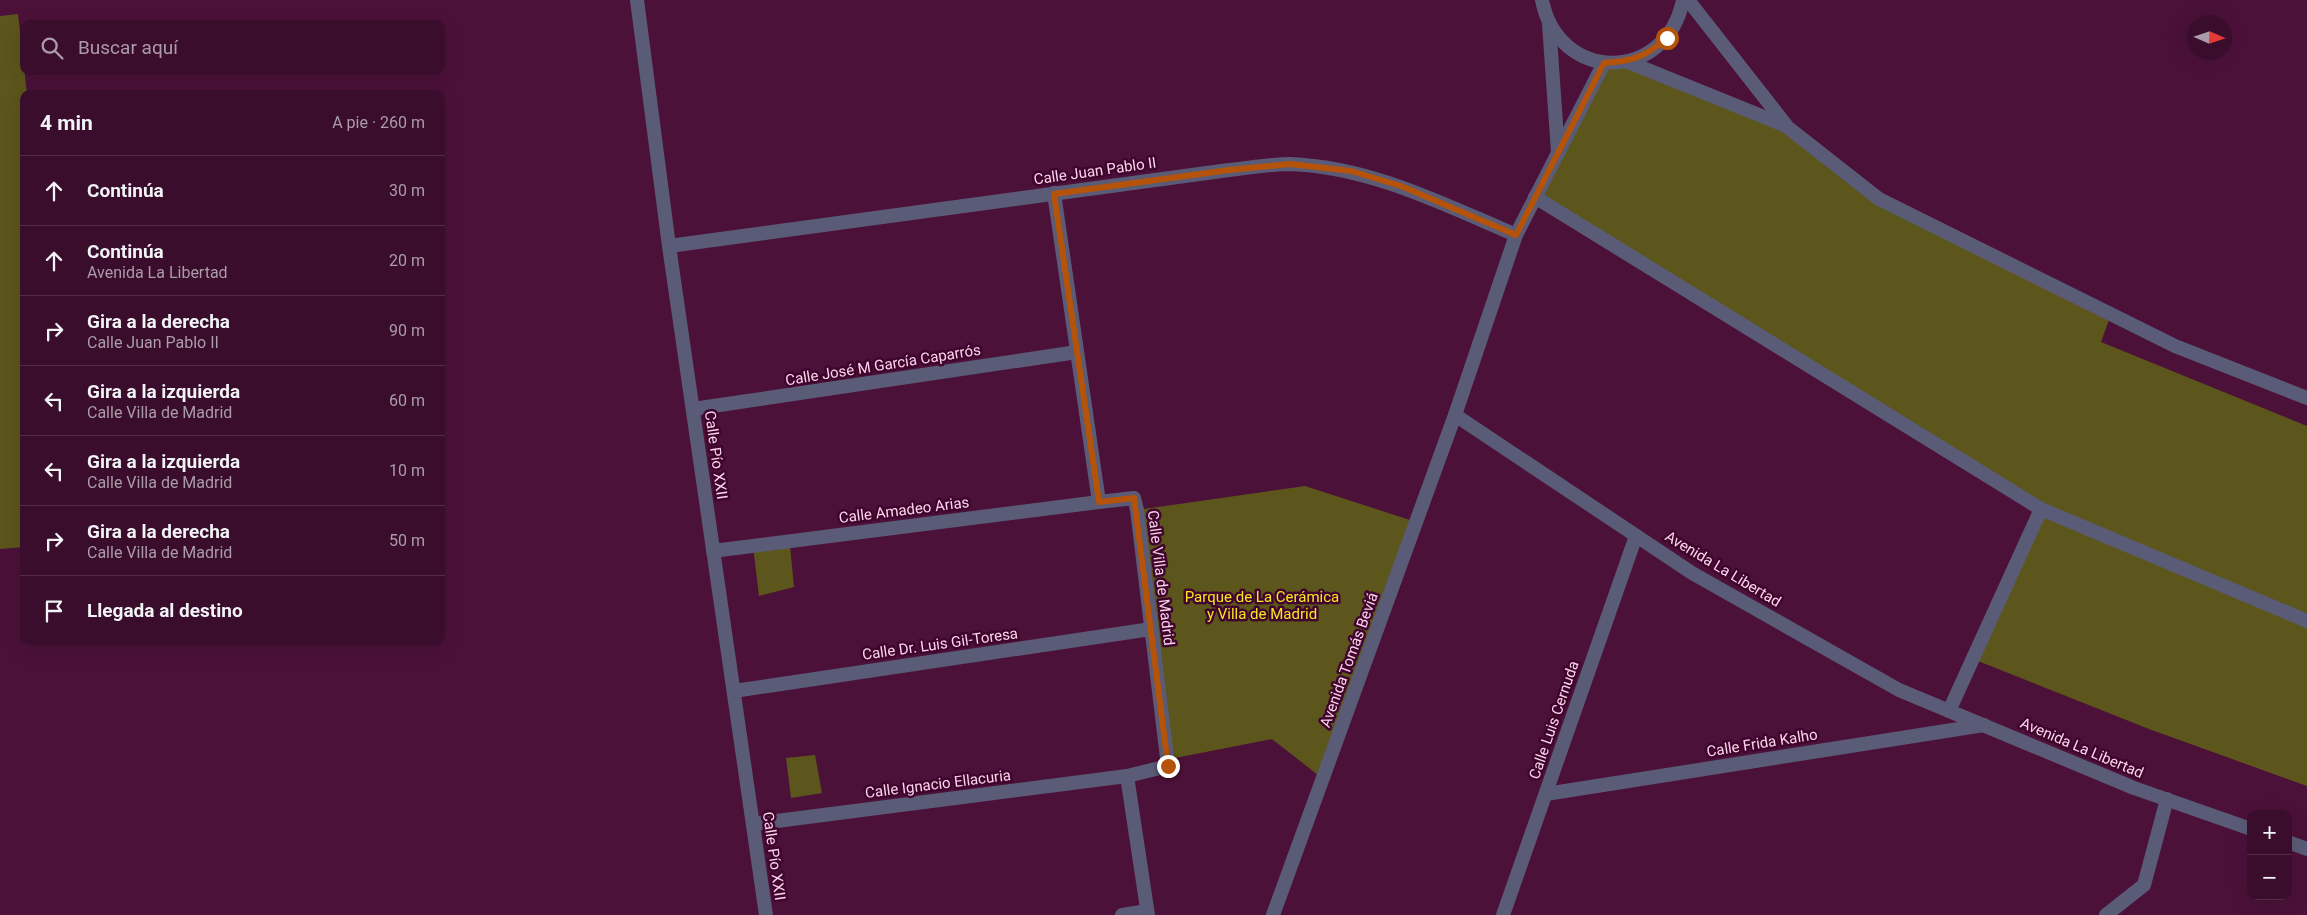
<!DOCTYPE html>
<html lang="es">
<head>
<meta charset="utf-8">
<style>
  body { margin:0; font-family:Roboto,sans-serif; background:#441b37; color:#f1f3f6 }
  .controls { position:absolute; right:15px; bottom:15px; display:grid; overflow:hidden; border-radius:10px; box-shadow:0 5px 20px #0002 }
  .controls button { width:45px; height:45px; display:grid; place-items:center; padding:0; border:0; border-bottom:1px solid #532d47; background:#390d2b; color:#f1f3f6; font:25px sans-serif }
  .compass { position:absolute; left:2187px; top:15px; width:45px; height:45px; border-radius:50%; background:#390d2b; box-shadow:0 5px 20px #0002; rotate:93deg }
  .stop { position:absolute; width:15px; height:15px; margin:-11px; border:4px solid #b45309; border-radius:50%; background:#fff }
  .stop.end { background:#b45309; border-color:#fff; box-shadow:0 1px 5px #0008 }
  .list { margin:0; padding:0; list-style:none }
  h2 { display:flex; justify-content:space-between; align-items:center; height:65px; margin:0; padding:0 20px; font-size:21px }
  h2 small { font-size:16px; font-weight:400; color:#ab9ca9 }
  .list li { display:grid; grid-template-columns:32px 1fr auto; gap:15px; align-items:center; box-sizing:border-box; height:70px; padding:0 20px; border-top:1px solid #532d47 }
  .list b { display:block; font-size:19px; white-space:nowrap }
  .list p { margin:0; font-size:16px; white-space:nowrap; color:#ab9ca9 }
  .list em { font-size:16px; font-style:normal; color:#ab9ca9 }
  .icon { flex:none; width:28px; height:28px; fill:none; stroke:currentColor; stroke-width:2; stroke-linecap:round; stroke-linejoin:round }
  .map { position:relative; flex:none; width:2307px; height:915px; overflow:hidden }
  .search { position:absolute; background:#390d2b; box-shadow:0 5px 20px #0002; left:20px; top:20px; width:425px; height:55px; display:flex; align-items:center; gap:12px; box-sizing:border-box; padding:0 18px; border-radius:10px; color:#ab9ca9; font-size:19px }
  .panel { position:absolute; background:#390d2b; box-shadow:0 5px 20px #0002; left:20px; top:90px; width:425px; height:555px; border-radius:10px }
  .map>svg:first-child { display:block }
  .green { fill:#5c561c }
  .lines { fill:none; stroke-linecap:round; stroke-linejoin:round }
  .minor { stroke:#5a5b77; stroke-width:14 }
  .tertiary { stroke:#5a5b77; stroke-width:14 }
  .route { stroke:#b45309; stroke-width:6 }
  .labels { text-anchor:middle; stroke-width:5; stroke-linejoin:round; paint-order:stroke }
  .street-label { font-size:15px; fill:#fbd5ea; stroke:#40052e }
  .park-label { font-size:15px; fill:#f9e61d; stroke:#40052e }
</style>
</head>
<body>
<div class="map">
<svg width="2307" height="915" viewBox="0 0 2307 915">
  <rect width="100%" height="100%" fill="#4c1139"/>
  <g class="green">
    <polygon points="18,14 27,94 24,94 24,547 0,549 0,16"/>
    <polygon points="1628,62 1786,126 1879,199 2111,314 2101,342 2307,426 2307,786 2149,729 1973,659 2041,508 1535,197 1604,63"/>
    <polygon points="1305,486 1410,520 1323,779 1272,739 1170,759 1137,510"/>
    <polygon points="753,546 790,546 794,587 759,596"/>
    <polygon points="815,755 822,793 791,798 786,758"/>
  </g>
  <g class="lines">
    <g class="minor">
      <polyline points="637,0 669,246 766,915"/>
      <polyline points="1054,193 1099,502 1134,498 1137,510 1168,766 1127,776 1148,915"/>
      <polyline points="1535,197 2041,509 2307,621"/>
      <path d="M669,246L1229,170C1249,168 1270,164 1290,164C1371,167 1443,204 1516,235"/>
      <polyline points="693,409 1077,352"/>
      <polyline points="713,551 1099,502"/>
      <polyline points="734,691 1151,629"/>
      <polyline points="1949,711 2041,509"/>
      <polyline points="1546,794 1984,725"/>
      <polyline points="753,824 1127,776"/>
      <polyline points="1122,915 1147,911"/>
      <polyline points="1503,915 1636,536"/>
      <polyline points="2106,915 2144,885 2167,799"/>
    </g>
    <g class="tertiary">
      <path d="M1542,0C1558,83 1666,84 1683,0"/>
      <polyline points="1688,0 1786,125"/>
      <polyline points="1549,24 1558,152"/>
      <polyline points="1628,62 1786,126 1879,199 2175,346 2307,398"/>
      <polyline points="1604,63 1516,235 1455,415 1692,573 1899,690 2134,788 2251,829"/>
      <polyline points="2288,842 2307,849"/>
      <polyline points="1273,915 1455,415"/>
    </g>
  </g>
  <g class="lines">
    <path class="route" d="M1168,766L1134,498L1099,502L1054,194L1229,170L1290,164L1351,171L1401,186L1516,235L1604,63C1633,61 1645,57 1667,38"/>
  </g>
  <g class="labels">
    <g class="street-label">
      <text transform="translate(1095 171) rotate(-8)" y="5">Calle Juan Pablo II</text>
      <text transform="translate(883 365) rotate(-9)" y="5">Calle José M García Caparrós</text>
      <text transform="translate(716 455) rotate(82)" y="5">Calle Pío XXII</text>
      <text transform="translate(904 510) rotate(-7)" y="5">Calle Amadeo Arias</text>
      <text transform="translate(1723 569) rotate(31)" y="5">Avenida La Libertad</text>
      <text transform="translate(1161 578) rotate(83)" y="5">Calle Villa de Madrid</text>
      <text transform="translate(940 644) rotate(-8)" y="5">Calle Dr. Luis Gil-Toresa</text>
      <text transform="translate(1349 660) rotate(-70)" y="5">Avenida Tomás Beviá</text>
      <text transform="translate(1554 720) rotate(-71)" y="5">Calle Luis Cernuda</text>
      <text transform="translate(1762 743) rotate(-9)" y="5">Calle Frida Kalho</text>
      <text transform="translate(2082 748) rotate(23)" y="5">Avenida La Libertad</text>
      <text transform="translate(938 784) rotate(-7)" y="5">Calle Ignacio Ellacuria</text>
      <text transform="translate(774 856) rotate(82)" y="5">Calle Pío XXII</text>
    </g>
    <g class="park-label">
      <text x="1262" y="602">Parque de La Cerámica<tspan x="1262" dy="17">y Villa de Madrid</tspan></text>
    </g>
  </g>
</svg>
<div class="controls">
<button>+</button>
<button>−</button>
</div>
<svg class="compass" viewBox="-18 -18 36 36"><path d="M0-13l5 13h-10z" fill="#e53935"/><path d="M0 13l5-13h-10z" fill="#ab9ca9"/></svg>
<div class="stop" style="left:1667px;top:38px"></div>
<div class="stop end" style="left:1168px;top:766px"></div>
<div class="search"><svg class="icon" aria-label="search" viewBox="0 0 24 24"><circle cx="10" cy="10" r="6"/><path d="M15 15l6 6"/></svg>Buscar aquí</div>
<section class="panel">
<h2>4 min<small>A pie · 260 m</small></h2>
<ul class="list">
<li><svg class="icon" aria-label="ahead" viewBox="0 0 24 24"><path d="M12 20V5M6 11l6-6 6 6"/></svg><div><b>Continúa</b></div><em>30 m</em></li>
<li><svg class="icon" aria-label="ahead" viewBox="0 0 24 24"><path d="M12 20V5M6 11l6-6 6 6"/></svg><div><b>Continúa</b><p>Avenida La Libertad</p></div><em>20 m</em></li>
<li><svg class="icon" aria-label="right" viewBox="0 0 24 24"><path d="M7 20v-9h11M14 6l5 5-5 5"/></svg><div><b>Gira a la derecha</b><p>Calle Juan Pablo II</p></div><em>90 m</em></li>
<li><svg class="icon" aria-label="left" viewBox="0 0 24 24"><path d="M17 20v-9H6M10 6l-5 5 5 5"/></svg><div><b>Gira a la izquierda</b><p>Calle Villa de Madrid</p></div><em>60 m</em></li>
<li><svg class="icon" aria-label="left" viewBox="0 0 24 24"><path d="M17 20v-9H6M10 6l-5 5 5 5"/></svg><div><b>Gira a la izquierda</b><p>Calle Villa de Madrid</p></div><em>10 m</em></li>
<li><svg class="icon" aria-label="right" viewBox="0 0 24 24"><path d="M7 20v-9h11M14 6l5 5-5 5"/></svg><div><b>Gira a la derecha</b><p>Calle Villa de Madrid</p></div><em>50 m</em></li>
<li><svg class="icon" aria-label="arrive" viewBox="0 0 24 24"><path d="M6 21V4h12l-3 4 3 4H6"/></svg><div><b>Llegada al destino</b></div></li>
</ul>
</section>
</div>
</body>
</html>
